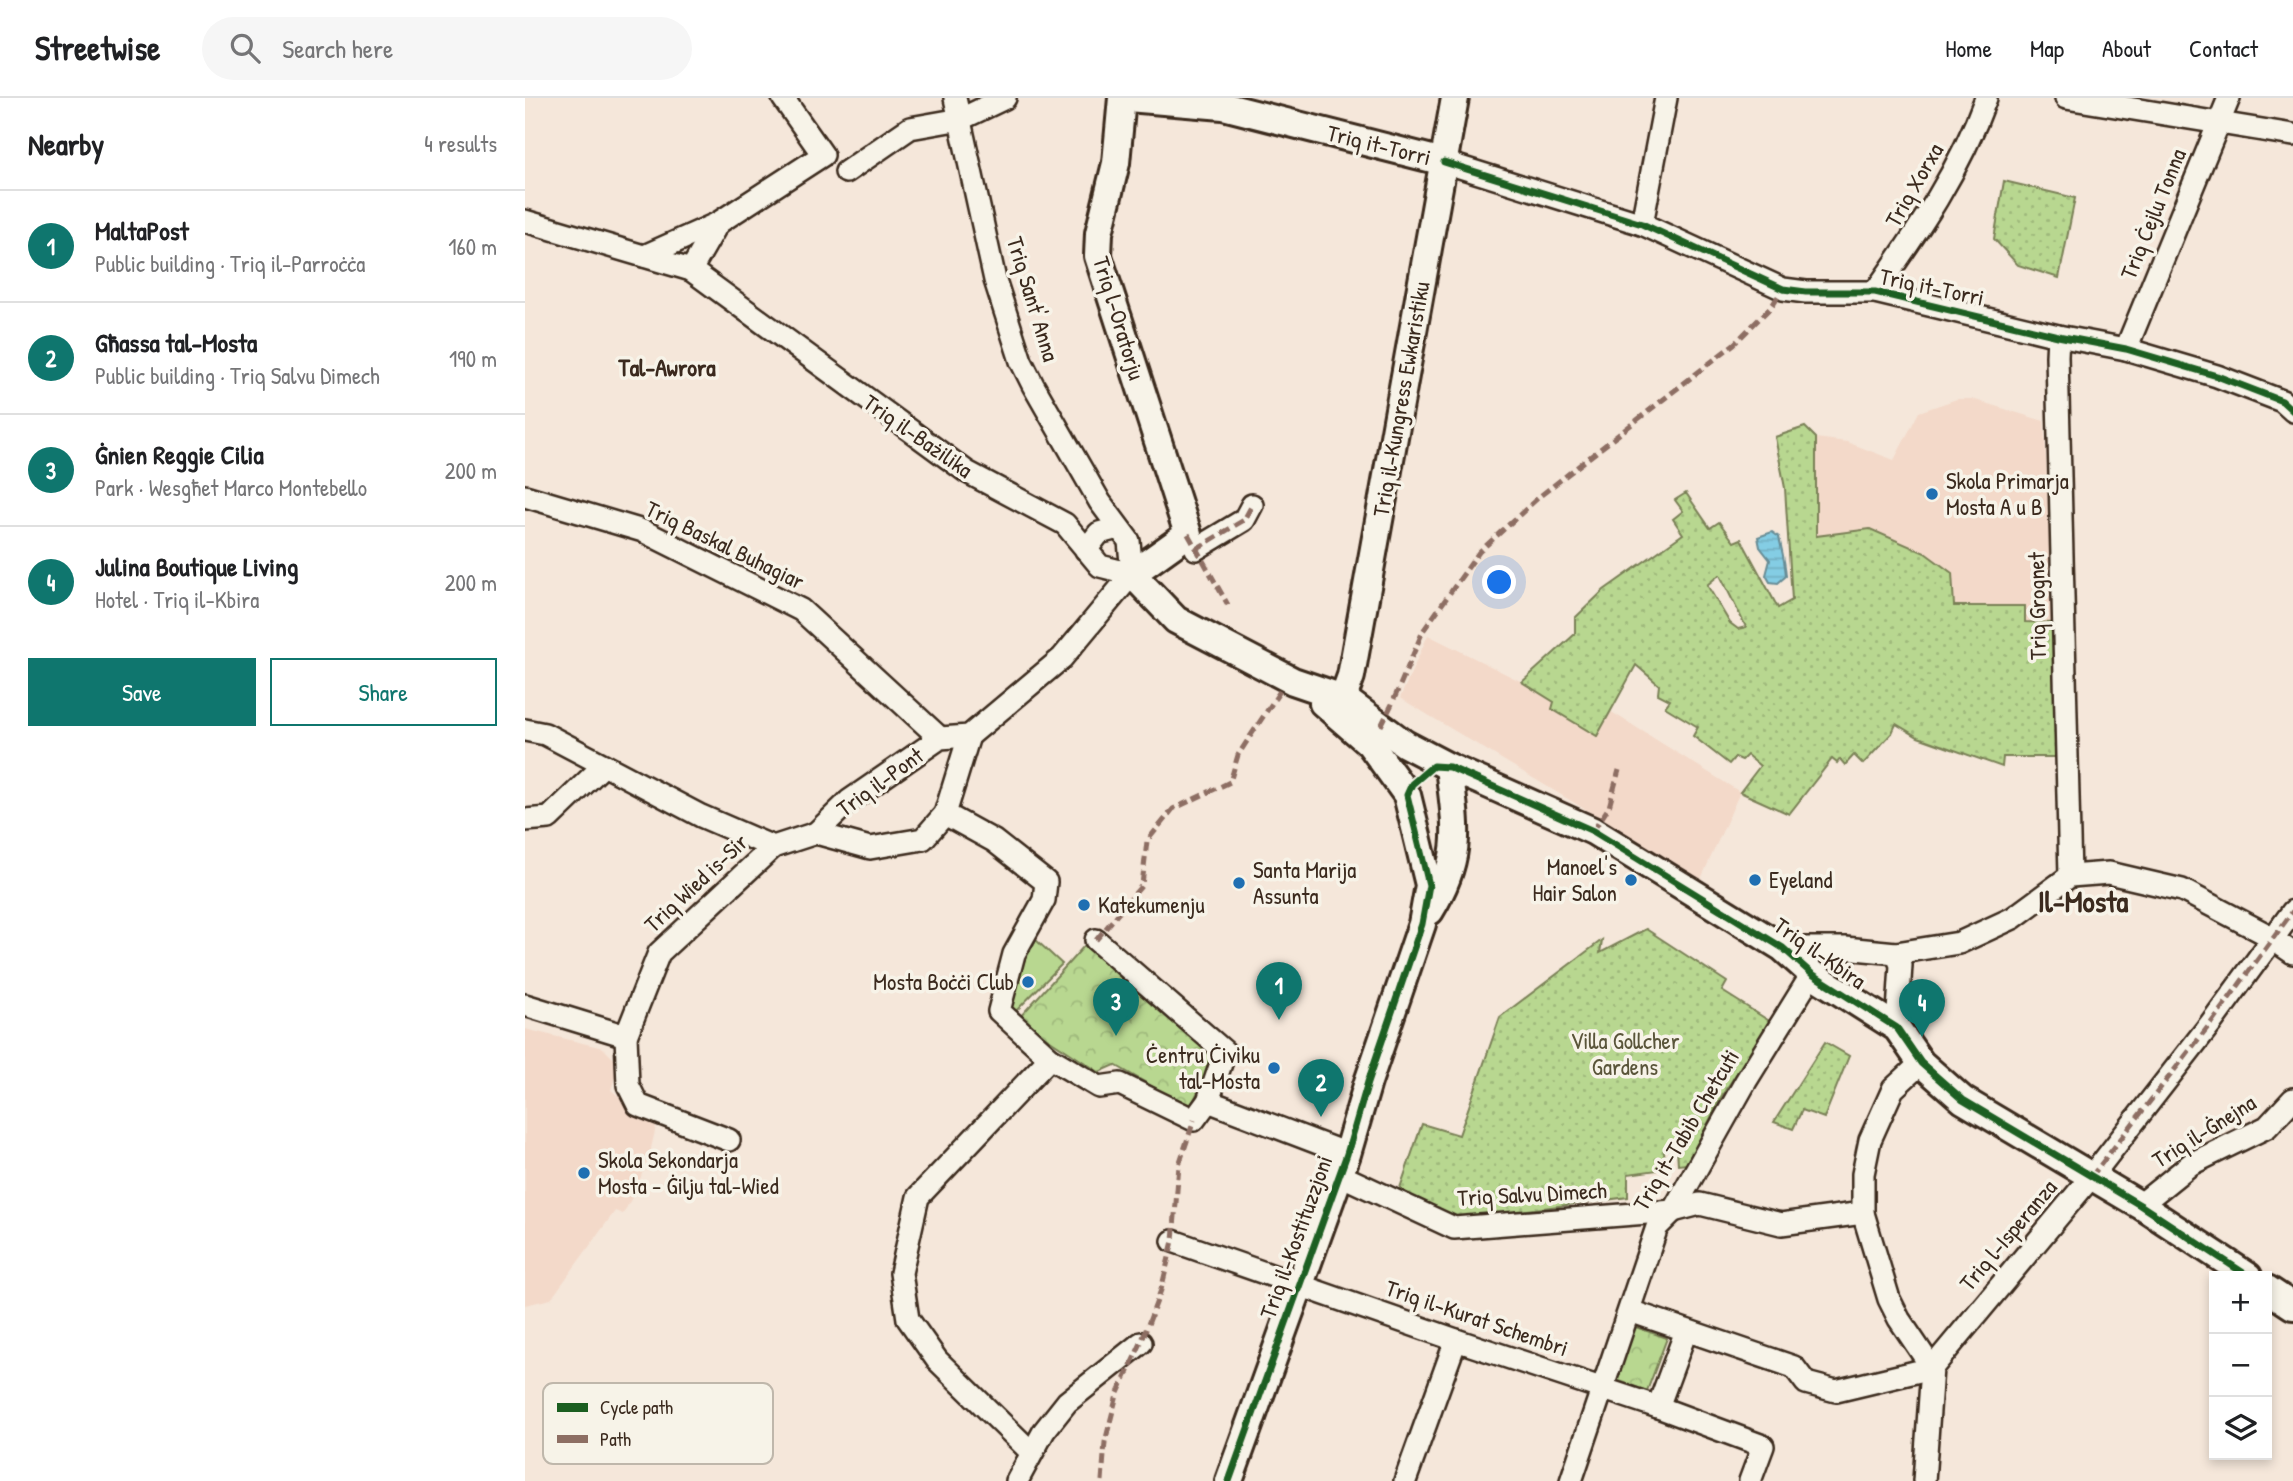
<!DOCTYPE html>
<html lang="en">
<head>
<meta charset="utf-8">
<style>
  body { margin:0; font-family:"Patrick Hand",sans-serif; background:#f6f6f6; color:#202124 }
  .controls { position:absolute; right:21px; bottom:21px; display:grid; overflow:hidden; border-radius:0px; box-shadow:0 4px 10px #0003 }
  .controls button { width:63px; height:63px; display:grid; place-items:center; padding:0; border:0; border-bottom:2px solid #e0e0e0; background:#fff; color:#202124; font:35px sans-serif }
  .you { position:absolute; left:975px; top:485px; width:24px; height:24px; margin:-18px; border:5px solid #fff; border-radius:50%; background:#1a73e8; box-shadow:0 0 0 10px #1a73e833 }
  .badge { display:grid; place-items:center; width:46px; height:46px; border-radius:50%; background:#0f766e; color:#fff; font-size:23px; font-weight:700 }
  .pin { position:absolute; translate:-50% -58px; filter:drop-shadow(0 2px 4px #0008) }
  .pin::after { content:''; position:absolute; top:37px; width:24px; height:21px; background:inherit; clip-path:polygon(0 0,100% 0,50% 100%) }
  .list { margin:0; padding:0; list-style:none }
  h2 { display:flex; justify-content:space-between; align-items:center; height:91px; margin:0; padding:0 28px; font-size:30px }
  h2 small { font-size:23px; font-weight:400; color:#757577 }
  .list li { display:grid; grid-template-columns:46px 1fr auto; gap:21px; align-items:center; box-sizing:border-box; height:112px; padding:0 28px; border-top:2px solid #e0e0e0 }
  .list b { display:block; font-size:26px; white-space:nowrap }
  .list p { margin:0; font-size:23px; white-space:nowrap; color:#757577 }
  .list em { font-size:23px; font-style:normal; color:#757577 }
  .actions { display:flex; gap:14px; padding:21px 28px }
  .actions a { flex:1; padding:16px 0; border:2px solid #0f766e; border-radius:0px; text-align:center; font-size:24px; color:#0f766e }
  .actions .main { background:#0f766e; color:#fff }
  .icon { flex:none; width:38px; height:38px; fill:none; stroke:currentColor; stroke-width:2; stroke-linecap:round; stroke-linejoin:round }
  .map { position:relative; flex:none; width:1768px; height:1383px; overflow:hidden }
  header { display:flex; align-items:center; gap:42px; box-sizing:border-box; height:98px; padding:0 35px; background:#fff; border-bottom:2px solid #e0e0e0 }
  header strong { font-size:33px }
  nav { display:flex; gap:38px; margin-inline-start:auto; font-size:24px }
  .search { width:490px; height:63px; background:#f6f6f6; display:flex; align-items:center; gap:18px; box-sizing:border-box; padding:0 24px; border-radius:38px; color:#757577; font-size:26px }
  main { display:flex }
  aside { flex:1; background:#fff }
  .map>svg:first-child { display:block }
  .built { fill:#f3d9c9 }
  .grass { fill:#b8d790; stroke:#7a8057; stroke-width:2 }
  .forest { fill:url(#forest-crowns); stroke:#7a8057; stroke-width:2 }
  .garden { fill:url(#garden-dots); stroke:#7a8057; stroke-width:2; fill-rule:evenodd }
  .water { fill:url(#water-rules); stroke:#678c95; stroke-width:2 }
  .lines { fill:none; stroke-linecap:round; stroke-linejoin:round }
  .minor-casing { stroke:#3b2a1e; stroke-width:26 }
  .major-casing { stroke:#3b2a1e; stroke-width:32 }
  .minor { stroke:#f7f3e8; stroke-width:21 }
  .major { stroke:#f7f3e8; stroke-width:26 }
  .quiet { stroke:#8d6e63; stroke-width:5; stroke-dasharray:10 5; stroke-linecap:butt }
  .cycleway-casing { stroke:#f7f3e8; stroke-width:11 }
  .cycleway { stroke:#1b5e20; stroke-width:7 }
  .poi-dot { fill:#1f6fb2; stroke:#f7f3e8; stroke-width:2.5 }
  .labels { text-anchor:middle; stroke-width:7; stroke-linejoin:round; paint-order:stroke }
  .street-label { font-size:23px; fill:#3b2a1e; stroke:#f7f3e8 }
  .poi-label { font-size:23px; fill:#3b2a1e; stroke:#f7f3e8; text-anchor:start }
  .park-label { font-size:23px; fill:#5a553a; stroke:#f7f3e8 }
  .neighbourhood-label { font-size:24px; font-weight:bold; fill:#3b2a1e; stroke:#f7f3e8 }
  .district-label { font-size:30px; font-weight:bold; fill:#3b2a1e; stroke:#f7f3e8 }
  .key { fill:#f7f3e8; stroke:#bfb7ab; stroke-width:2 }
  .key-label { font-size:19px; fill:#3b2a1e }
</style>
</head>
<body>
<header>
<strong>Streetwise</strong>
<div class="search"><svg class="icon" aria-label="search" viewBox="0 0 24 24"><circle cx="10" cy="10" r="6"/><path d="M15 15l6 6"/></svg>Search here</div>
<nav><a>Home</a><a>Map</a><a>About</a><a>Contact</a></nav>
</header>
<main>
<aside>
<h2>Nearby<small>4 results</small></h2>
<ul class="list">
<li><span class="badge">1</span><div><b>MaltaPost</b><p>Public building · Triq il-Parroċċa</p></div><em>160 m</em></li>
<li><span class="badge">2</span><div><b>Għassa tal-Mosta</b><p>Public building · Triq Salvu Dimech</p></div><em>190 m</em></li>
<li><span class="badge">3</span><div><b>Ġnien Reggie Cilia</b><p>Park · Wesgħet Marco Montebello</p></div><em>200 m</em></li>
<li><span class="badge">4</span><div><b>Julina Boutique Living</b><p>Hotel · Triq il-Kbira</p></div><em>200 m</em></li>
</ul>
<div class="actions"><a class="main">Save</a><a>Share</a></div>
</aside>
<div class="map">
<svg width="1768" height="1383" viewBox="0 0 1768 1383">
  <defs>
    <pattern id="forest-crowns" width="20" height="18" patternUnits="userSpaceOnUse" patternTransform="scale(1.75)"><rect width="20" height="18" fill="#b8d790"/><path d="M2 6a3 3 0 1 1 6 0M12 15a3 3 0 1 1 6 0" fill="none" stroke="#9fb97c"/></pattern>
    <pattern id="garden-dots" width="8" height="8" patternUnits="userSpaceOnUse" patternTransform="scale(1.75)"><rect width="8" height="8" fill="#b8d790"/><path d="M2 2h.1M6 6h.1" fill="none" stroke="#9fb97c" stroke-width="1.8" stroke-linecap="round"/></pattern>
    <pattern id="water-rules" width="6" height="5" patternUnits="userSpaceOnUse" patternTransform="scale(1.75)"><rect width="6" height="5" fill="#84cde4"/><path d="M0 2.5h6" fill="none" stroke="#73b0c3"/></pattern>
  </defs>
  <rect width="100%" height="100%" fill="#f5e7da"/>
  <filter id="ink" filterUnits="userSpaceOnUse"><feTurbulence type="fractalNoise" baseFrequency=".0143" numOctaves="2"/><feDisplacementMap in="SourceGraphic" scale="14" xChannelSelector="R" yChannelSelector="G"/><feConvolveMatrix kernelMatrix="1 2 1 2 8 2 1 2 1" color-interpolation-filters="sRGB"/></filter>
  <g filter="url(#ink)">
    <g class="built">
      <polygon points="1432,301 1447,301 1519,323 1529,525 1500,524 1500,508 1429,508 1427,474 1291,438 1291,340 1322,344 1369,362 1394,314"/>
      <polygon points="903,537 997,584 1029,604 1027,610 1072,637 1085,613 1215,694 1176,781 875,600"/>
      <polygon points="0,931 78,950 94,966 86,992 120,1020 132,1024 125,1055 110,1094 98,1116 90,1113 26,1201 0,1207"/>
    </g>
    <polygon class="grass" points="511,842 537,866 488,916 477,903"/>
    <g class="forest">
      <polygon points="560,847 690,959 665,1010 590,967 574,974 493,921"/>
      <polygon points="1105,1227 1142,1240 1122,1293 1086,1280"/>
    </g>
    <g class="garden">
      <polygon points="1479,83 1550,100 1534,180 1493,167 1469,141"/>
      <path d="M1280,329L1291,340V438L1345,431L1400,455L1427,475L1429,508H1500V524L1529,525L1532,659H1478L1477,669L1393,639L1371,626L1367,635L1338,666L1329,657L1320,667L1315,661L1312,665L1307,661L1264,716L1215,694L1235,668L1222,657L1217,662L1210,659L1204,666L1168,638L1173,629L1140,609L1145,602L1133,596L1134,587L1111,567L1072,638L1027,611L1029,604L997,584L1050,536V520L1079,492L1158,436L1148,421L1158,413L1150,402L1161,395L1185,430L1194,424L1209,444L1216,441L1253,510L1267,502L1260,390L1250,339ZM1194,477H1195L1221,529L1213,531L1205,525L1182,487Z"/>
      <polygon points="1121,831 1202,884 1197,893 1246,924 1198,996 1162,1066 1153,1067 1152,1050 1139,1052 1140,1071 1103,1076 1103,1099 934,1121 874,1093 897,1026 934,1037 975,919 1077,842 1075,855"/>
      <polygon points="1300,944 1324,958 1299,1020 1277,1012 1268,1031 1249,1024"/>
    </g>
    <path class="water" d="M1247,434L1254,439C1257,453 1260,464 1261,478L1253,485L1245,484L1241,477L1245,462L1235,449L1233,439Z"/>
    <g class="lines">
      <defs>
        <g id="minor">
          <polyline points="430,0 470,182 496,263 508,287 575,404 604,443 607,476"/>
          <polyline points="1541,0 1768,37"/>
          <polyline points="919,64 1117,126 1258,191 1281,194 1350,194 1533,238 1601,251 1692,278 1757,303 1768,313"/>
          <polyline points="321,74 385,30 436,21 480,0"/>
          <polyline points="0,123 166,172 442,374 540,426 575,468 607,476"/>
          <polyline points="1117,126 1141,0"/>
          <polyline points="119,158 193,125 298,57 258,0"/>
          <polyline points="166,172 193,125"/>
          <path d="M1350,194C1395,130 1434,74 1461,0"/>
          <polyline points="1533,238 1532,258 1545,778"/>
          <polyline points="1601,251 1704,0"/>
          <polyline points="0,398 118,433 276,512 415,640"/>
          <polyline points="671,451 719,422 727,407"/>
          <polyline points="561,452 574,435 593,430"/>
          <polyline points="0,632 20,636 176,718 248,749 291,735 324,703 415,640 444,638 537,560 607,476"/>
          <polyline points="420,716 469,743 521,784 519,802 489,856 474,913 525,960 574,989 595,986 669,1022 683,1003 700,954 571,842"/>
          <polyline points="0,722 24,720 78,668"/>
          <polyline points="291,735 345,750 398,741 420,716 444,638"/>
          <polyline points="1258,850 1320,850 1371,855 1434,845 1488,820 1545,778 1584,775 1657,792 1737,834 1768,855"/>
          <polyline points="1371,855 1376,867 1372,930"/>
          <polyline points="0,907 101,938"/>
          <polyline points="683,1003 822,1056"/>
          <polyline points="204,1042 113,1007 103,987 101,938 134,855 248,749"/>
          <polyline points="813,1076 929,1130 1148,1113 1175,1106 1256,1126 1338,1115"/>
          <polyline points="1615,1107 1666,1066 1742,1029 1768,1001"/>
          <polyline points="648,1143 931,1242 1133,1309 1238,1348 1225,1383"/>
          <polyline points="1105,1213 1269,1269 1281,1285 1311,1293 1407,1270 1374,1221 1364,1201 1338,1115 1338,1076 1345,1042 1368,991 1396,965"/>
          <polyline points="1133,1309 1161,1233"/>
          <polyline points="506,1354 412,1262 383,1221 376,1175 393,1099 525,960"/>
          <polyline points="492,1383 519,1333 542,1304 616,1245"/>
          <polyline points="880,1383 931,1242"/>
          <polyline points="1046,1383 1132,1129 1148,1113 1221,983 1287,876"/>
          <polyline points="1399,1383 1407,1270 1566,1079 1686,925 1768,813"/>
        </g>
        <g id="major">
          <polyline points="597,0 591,65 574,135 573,158 663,436 607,476 651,522 768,583 818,600 880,646 924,669 1068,733 1258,850 1287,876 1372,930 1396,965 1438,1002 1615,1107 1723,1178"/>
          <polyline points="603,0 698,8 919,64"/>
          <polyline points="818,600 826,578 930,0"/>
          <path d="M905,813C939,758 931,729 924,669"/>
          <polyline points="1742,1191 1768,1208"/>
          <polyline points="704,1383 822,1056 843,984 897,826 904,787 882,697 845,646 798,605"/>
        </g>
      </defs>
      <use href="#minor" class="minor-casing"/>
      <use href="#major" class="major-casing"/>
      <use href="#minor" class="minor"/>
      <use href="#major" class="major"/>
      <g class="quiet">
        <polyline points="663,436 703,507"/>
        <polyline points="671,451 719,422 727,407"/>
        <polyline points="856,628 867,606 898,533 954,454 1015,398 1209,246 1246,209 1258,191"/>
        <polyline points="1068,733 1084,709 1094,672"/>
        <polyline points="571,842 617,787 622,743 648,711 705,684 713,657 755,593"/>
        <polyline points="1566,1079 1686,925 1768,813"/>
        <polyline points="577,1383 580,1344 592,1297 616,1245 636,1192 648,1143 654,1067 669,1022"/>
      </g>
      <defs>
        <g id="cycleway">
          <polyline points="919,64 1117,126 1258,191 1281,194 1350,194 1533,238 1601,251 1692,278 1757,303 1768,313"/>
          <polyline points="704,1383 822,1056 843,984 897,826 904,787 882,697 887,686 908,668 924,669 1068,733 1258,850 1287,876 1372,930 1396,965 1438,1002 1615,1107 1723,1178"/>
        </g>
      </defs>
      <use href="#cycleway" class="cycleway-casing"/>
      <use href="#cycleway" class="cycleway"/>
    </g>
  </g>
  <g class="poi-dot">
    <circle cx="1407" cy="396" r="7"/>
    <circle cx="1106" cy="782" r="7"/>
    <circle cx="1230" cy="782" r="7"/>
    <circle cx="714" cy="785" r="7"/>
    <circle cx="559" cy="807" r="7"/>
    <circle cx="503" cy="884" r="7"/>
    <circle cx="749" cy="970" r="7"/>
    <circle cx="59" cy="1075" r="7"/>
  </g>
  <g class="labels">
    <g class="street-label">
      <text transform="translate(854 47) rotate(14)" y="8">Triq it-Torri</text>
      <text transform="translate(1389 87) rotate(-60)" y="8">Triq Xorxa</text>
      <text transform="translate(1628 116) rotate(-68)" y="8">Triq Ċejlu Tonna</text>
      <text transform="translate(1407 189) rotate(12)" y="8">Triq it-Torri</text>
      <text transform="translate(508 201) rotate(73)" y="8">Triq Sant' Anna</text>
      <text transform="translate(594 220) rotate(73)" y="8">Triq l-Oratorju</text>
      <text transform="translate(876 301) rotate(-80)" y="8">Triq il-Kungress Ewkaristiku</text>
      <text transform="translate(393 338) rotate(35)" y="8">Triq il-Bażilika</text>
      <text transform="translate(200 447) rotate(26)" y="8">Triq Baskal Buhagiar</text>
      <text transform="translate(1512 508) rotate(-91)" y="8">Triq Grognet</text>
      <text transform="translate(355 684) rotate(-36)" y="8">Triq il-Pont</text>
      <text transform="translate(171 785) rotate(-43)" y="8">Triq Wied is-Sir</text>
      <text transform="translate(1295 855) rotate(35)" y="8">Triq il-Kbira</text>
      <text transform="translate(1161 1032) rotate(-59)" y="8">Triq it-Tabib Chetcuti</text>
      <text transform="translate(1679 1033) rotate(-32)" y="8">Triq il-Ġnejna</text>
      <text transform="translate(1007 1096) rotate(-3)" y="8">Triq Salvu Dimech</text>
      <text transform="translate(1483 1137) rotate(-50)" y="8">Triq l-Isperanza</text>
      <text transform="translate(771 1139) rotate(-70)" y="8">Triq il-Kostituzzjoni</text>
      <text transform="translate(952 1220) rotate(19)" y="8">Triq il-Kurat Schembri</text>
    </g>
    <g class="poi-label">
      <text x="1421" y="391">Skola Primarja<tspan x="1421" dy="26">Mosta A u B</tspan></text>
      <text x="1092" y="777" text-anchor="end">Manoel's<tspan x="1092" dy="26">Hair Salon</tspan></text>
      <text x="728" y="780">Santa Marija<tspan x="728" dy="26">Assunta</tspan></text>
      <text x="1244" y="790">Eyeland</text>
      <text x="573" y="815">Katekumenju</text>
      <text x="489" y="892" text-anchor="end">Mosta Boċċi Club</text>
      <text x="735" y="965" text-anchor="end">Ċentru Ċiviku<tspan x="735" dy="26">tal-Mosta</tspan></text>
      <text x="73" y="1070">Skola Sekondarja<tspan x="73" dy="26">Mosta - Ġilju tal-Wied</tspan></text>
    </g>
    <g class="park-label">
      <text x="1100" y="951">Villa Gollcher<tspan x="1100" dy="26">Gardens</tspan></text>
    </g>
    <g class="neighbourhood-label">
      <text x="142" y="278">Tal-Awrora</text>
    </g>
    <g class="district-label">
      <text x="1558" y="814">Il-Mosta</text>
    </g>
  </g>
  <rect x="18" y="1285" width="230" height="81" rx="10" class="key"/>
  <rect x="32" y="1305" width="31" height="9" fill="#1b5e20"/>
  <rect x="32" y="1337" width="31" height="8" fill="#8d6e63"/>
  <g class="key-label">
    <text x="75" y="1316">Cycle path</text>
    <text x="75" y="1348">Path</text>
  </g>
</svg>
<div class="controls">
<button>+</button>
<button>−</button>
<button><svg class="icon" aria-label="layers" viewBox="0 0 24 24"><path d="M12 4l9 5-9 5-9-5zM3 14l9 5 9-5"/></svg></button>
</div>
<div class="you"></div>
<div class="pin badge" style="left:754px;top:922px">1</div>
<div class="pin badge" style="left:796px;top:1019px">2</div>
<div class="pin badge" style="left:591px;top:938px">3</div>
<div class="pin badge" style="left:1397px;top:939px">4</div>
</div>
</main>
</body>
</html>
